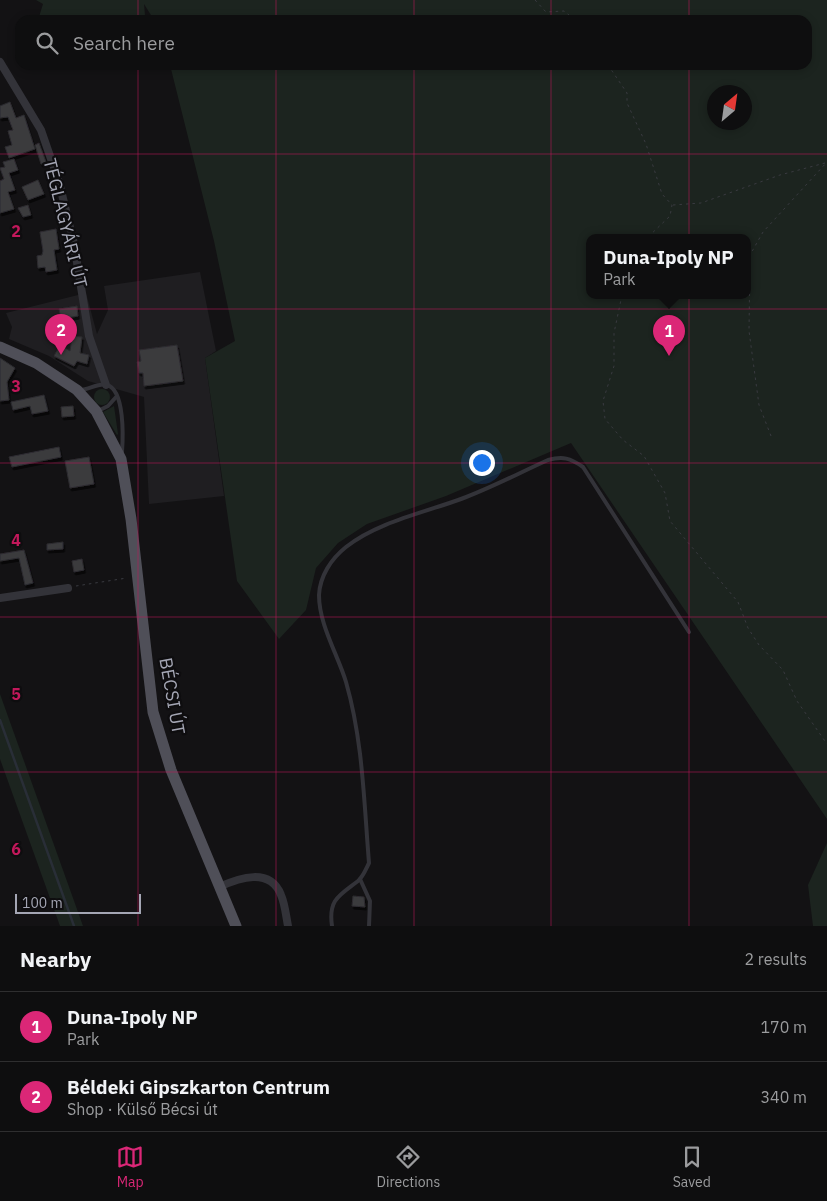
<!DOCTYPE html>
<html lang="en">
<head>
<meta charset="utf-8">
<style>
  body { margin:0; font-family:"IBM Plex Sans",sans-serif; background:#1c1c1d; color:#f1f3f6 }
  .compass { position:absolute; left:707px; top:85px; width:45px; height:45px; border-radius:50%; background:#0e0e0f; box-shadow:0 2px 8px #0003; rotate:29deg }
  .scale { position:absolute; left:15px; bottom:12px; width:126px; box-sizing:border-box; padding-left:5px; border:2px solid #a4a6b4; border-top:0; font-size:14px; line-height:18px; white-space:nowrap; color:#a4a6b4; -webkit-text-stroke:4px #0e0d0f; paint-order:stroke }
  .you { position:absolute; left:481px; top:462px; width:18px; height:18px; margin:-12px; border:4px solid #fff; border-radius:50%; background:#1a73e8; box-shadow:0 0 0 8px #1a73e833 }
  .badge { display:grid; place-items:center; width:32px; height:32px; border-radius:50%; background:#db2777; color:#fff; font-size:16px; font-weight:700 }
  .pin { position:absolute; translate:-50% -41px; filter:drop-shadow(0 1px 2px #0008) }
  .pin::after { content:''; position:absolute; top:26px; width:18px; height:15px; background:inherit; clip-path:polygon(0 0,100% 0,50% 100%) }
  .popup { position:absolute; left:586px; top:234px; width:165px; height:65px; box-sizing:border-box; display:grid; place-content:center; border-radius:10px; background:#0e0e0f; filter:drop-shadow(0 1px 4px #0005); font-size:16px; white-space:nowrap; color:#9b9c9e }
  .popup b { font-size:19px; color:#f1f3f6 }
  .popup::after { content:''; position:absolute; left:50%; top:100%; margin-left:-10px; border:10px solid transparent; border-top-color:#0e0e0f }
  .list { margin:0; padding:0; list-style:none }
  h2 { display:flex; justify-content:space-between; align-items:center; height:65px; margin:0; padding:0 20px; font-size:21px }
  h2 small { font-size:16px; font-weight:400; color:#9b9c9e }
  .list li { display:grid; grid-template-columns:32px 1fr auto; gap:15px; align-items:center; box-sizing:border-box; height:70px; padding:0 20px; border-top:1px solid #2e2e2f }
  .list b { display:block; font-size:19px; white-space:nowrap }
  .list p { margin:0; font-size:16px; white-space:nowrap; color:#9b9c9e }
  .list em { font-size:16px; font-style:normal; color:#9b9c9e }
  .icon { flex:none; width:28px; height:28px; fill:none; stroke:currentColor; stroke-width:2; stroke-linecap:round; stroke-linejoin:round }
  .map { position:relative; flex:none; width:827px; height:926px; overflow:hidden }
  .search { position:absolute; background:#0e0e0f; box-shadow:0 2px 8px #0003; left:15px; right:15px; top:15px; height:55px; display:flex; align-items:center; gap:12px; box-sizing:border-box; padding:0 18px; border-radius:15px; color:#9b9c9e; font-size:19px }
  .sheet { height:205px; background:#0e0e0f }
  nav { display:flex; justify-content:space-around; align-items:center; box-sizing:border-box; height:70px; border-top:1px solid #2e2e2f; background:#0e0e0f; font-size:14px; color:#9b9c9e }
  nav a { display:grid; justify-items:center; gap:2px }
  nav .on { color:#db2777 }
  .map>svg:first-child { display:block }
  .built { fill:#1f1e21 }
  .green { fill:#1c241f; fill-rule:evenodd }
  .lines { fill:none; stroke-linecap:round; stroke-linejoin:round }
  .stream { stroke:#292e37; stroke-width:2.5 }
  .building { fill:#3a3a3e; stroke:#2d2c30; filter:url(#shadow) }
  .path { stroke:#393a40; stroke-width:1; stroke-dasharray:2.5 4; stroke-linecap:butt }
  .lane { stroke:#333339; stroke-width:4 }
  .street { stroke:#333339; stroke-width:8 }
  .primary { stroke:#4f4f58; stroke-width:11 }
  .grid { fill:none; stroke:#c2185b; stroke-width:1; stroke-opacity:0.55 }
  .labels { text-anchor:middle; stroke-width:4.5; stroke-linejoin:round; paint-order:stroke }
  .street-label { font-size:18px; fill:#a4a6b4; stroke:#0e0d0f }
  .grid-label { font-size:16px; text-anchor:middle; font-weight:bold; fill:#c2185b; stroke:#0e0d0f; stroke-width:4.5; stroke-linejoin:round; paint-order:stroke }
</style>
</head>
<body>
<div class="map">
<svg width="827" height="926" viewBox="0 0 827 926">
  <defs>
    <filter id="shadow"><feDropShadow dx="1.5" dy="3" stdDeviation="0" flood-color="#0009"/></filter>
  </defs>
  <rect width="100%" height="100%" fill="#131214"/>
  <polygon class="built" points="200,272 216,351 205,358 224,496 149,504 144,397 88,381 49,356 9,339 12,327 6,313 86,293 97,334 108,310 104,286"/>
  <g class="green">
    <path d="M36,0H827V819L571,443L446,496L367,524L338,543L316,568L306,610L279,639L237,581L205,358L235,341L214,241L170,65H807V20H154L144,4L145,15L149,20H38L43,4ZM714,92H744V122H714ZM590,237H748V295H590Z"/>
    <circle cx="102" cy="397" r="8"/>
    <polygon points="114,406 118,434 117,435 103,412"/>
    <polygon points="0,694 83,926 60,926 0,759"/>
    <polygon points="827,843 827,926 813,926 808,885"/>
  </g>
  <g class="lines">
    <polyline class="stream" points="0,720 74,926"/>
  </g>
  <g class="building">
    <polygon points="10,102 16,118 24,115 35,149 9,158 5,147 12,145 8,131 13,130 8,117 0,118 0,106"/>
    <polygon points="39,143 46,162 41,164 35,145"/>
    <polygon points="14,159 18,170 9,173 15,190 8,192 14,209 0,213 0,181 4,179 0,168 5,167 3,162"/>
    <polygon points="38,180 44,194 28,200 22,187"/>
    <polygon points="28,205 31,215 23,217 18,208"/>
    <polygon points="56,229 59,249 54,250 57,270 46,272 45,267 38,268 37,256 42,255 43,251 40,232"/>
    <polygon points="77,306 78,316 61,319 59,309"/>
    <polygon points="72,336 82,337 80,353 89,355 87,364 77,361 74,366 54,356 60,345 70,351"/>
    <polygon points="177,345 183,381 144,386 143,373 139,373 137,362 141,361 139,350"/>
    <polygon points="0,358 15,368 7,382 9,400 0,401"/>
    <polygon points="44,395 48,411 32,414 30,406 13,410 11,402"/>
    <polygon points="73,406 74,416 62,417 61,407"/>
    <polygon points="59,447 61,457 12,467 9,457"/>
    <polygon points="89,457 94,484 70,488 65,461"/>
    <polygon points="63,542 63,549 47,550 47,544"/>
    <polygon points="24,550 33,583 25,585 19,558 0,561 0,554"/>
    <polygon points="82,559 84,570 74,572 72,561"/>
    <polygon points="353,896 364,897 365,907 352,906"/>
  </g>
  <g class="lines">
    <g class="path">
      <polyline points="535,0 546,12 564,11 575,20"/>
      <polyline points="608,65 627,93 627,103 646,144 662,194 672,205 670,216 648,237"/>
      <polyline points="673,205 701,203 780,175 825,163"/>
      <polyline points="622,295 614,333 614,366 603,401 605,419 623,440 644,456 665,493 670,521 738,602 748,628 759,645 783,670 797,701 827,744"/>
      <polyline points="771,436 759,405 749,331 750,255 763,232 827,162"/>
      <polyline points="76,586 127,578"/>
    </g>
    <g class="lane">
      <path d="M80,390C89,390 99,382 107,385C125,390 123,438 122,452"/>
      <polyline points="98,411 108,406 117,396"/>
      <polyline points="360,879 370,901 369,926"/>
      <path d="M332,926C328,899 340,895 358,881C363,877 366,869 369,863C364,803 363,741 346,682C338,655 319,625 319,595C320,576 331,559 346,547C378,522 423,513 461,499C491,488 519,473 548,460C563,456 570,458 583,467L689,632"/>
    </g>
    <g class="street">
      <polyline points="0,62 41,130 59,182 74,244 89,336 106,385"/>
      <polyline points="0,598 68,588"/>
      <path d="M219,887C239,878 270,867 281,895C285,904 286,916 288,926"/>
    </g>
    <polyline class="primary" points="0,347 36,363 77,390 96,411 121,459 131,519 153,712 171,770 236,926"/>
  </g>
  <path class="grid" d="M138,0V20M276,0V20M414,0V20M551,0V20M689,0V20M138,65V926M276,65V926M414,65V926M551,65V926M689,65V926M0,154H827M0,309H827M0,463H827M0,617H827M0,772H827"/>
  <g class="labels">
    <g class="street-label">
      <text transform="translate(65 223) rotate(76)" y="6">TÉGLAGYÁRI ÚT</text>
      <text transform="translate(172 696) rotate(80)" y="6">BÉCSI ÚT</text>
    </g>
  </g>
  <g class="grid-label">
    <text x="16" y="237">2</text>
    <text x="16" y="392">3</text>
    <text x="16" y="546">4</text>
    <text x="16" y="700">5</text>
    <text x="16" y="855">6</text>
  </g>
</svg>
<svg class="compass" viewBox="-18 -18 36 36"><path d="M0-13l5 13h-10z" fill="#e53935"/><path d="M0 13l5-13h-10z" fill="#9b9c9e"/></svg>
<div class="scale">100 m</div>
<div class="you"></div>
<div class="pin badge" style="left:669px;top:356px">1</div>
<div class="popup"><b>Duna-Ipoly NP</b>Park</div>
<div class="pin badge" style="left:61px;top:355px">2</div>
<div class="search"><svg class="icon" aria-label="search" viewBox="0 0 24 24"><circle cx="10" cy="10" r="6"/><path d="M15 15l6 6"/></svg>Search here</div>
</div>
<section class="sheet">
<h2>Nearby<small>2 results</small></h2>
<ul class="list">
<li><span class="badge">1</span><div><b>Duna-Ipoly NP</b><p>Park</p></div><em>170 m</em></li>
<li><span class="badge">2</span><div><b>Béldeki Gipszkarton Centrum</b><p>Shop · Külső Bécsi út</p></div><em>340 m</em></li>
</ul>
</section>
<nav>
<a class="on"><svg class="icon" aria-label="map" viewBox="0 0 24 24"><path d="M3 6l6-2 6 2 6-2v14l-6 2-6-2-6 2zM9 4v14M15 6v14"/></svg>Map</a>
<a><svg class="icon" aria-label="directions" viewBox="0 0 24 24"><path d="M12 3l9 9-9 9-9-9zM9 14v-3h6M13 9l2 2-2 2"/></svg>Directions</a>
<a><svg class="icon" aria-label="saved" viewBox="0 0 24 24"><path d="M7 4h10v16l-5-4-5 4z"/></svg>Saved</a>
</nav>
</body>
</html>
